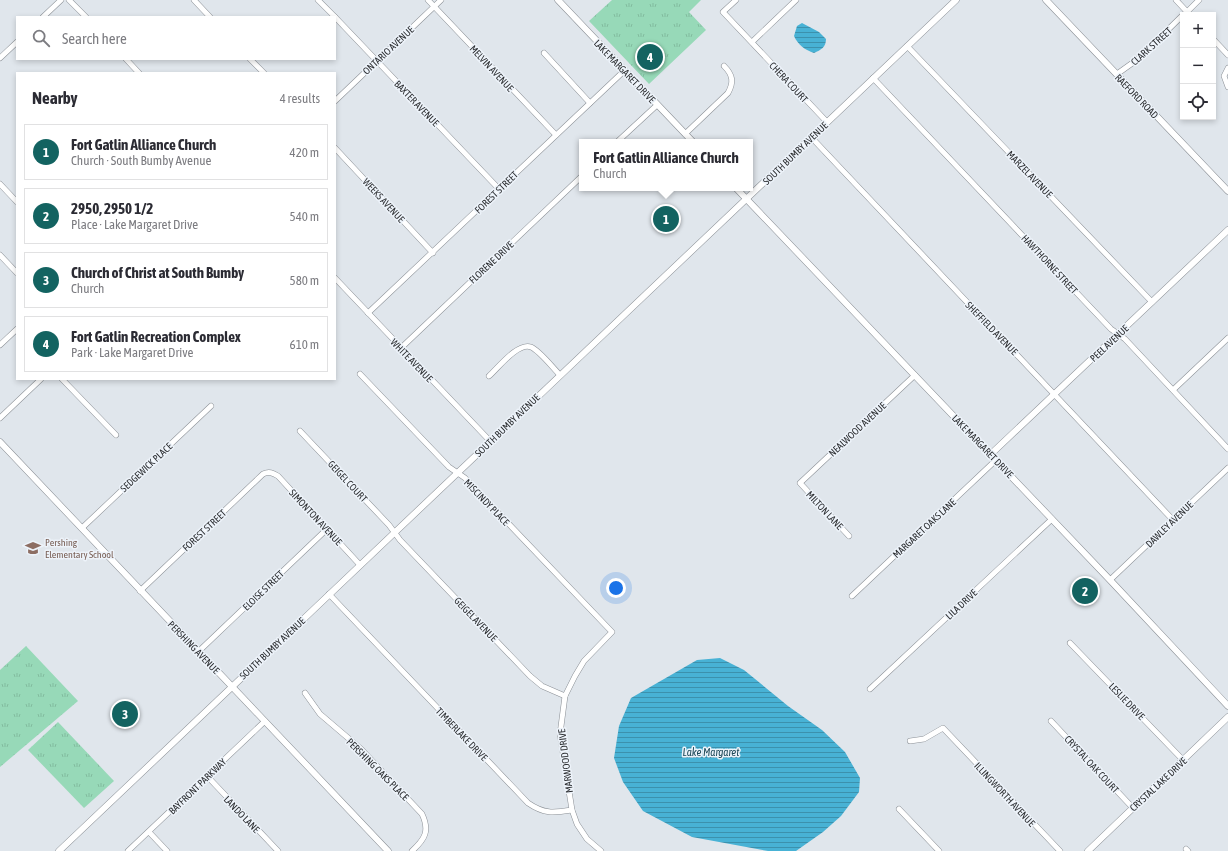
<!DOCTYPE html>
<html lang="en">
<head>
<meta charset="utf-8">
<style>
  body { margin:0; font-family:"Asap Condensed",sans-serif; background:#f7f7f7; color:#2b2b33 }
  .controls { position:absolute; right:12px; top:12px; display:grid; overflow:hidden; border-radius:0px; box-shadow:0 2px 6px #0003 }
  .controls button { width:36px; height:36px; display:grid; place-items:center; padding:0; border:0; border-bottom:1px solid #e1e1e2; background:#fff; color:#2b2b33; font:20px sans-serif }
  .you { position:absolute; left:616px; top:588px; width:14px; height:14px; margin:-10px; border:3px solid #fff; border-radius:50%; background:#1a73e8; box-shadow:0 0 0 6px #1a73e833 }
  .badge { display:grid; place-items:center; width:26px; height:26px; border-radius:50%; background:#136361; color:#fff; font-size:13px; font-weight:700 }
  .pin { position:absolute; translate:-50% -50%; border:2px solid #fff; box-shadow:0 1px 4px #0006 }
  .popup { position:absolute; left:579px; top:139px; width:174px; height:52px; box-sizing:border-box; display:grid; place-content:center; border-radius:0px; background:#fff; filter:drop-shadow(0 1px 3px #0005); font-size:13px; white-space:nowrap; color:#7c7c81 }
  .popup b { font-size:15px; color:#2b2b33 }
  .popup::after { content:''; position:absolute; left:50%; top:100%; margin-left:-8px; border:8px solid transparent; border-top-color:#fff }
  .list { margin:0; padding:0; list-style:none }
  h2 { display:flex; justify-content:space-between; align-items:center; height:52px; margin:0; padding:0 16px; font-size:17px }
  h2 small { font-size:13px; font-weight:400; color:#7c7c81 }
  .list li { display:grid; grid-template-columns:26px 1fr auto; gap:12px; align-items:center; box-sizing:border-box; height:56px; margin:0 8px 8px; padding:0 8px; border:1px solid #e1e1e2; border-radius:0px }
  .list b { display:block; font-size:15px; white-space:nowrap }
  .list p { margin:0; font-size:13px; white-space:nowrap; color:#7c7c81 }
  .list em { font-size:13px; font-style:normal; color:#7c7c81 }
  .icon { flex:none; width:22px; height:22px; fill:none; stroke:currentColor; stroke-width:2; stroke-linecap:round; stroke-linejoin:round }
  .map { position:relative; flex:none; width:1228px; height:851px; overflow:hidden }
  .search { position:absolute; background:#fff; box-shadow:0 2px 6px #0003; left:16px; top:16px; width:320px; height:44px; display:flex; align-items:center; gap:10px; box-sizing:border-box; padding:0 14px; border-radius:0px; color:#7c7c81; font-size:15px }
  .panel { position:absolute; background:#fff; box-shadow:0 2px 6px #0003; left:16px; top:72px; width:320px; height:308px; border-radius:0px }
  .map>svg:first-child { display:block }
  .grass { fill:url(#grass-tufts) }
  .water { fill:url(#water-rules) }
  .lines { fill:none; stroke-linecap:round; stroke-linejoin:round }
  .minor-casing { stroke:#8b9096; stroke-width:6 }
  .tertiary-casing { stroke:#8b9096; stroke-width:7 }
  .minor { stroke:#fff; stroke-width:5 }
  .tertiary { stroke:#fff; stroke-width:6 }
  .labels { text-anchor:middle; stroke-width:3; stroke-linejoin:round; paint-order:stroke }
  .street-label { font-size:10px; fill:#2b2d30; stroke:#edf3fa }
  .education-label { font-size:10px; fill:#785e54; stroke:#edf3fa; text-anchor:start }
  .water-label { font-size:11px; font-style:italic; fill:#184555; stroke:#edf3fa }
</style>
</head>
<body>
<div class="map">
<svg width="1228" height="851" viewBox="0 0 1228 851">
  <defs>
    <pattern id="grass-tufts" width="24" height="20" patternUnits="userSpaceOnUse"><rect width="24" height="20" fill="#97d9b8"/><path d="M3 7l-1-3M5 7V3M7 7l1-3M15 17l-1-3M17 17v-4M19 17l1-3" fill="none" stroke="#82bb9e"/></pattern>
    <pattern id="water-rules" width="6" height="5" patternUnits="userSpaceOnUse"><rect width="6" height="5" fill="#48b2d5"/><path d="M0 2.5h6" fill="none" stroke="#3c91ad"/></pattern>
  </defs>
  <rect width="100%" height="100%" fill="#e0e6ec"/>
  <g class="grass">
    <polygon points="612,0 701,0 689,12 706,30 649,84 589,21"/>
    <polygon points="26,646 78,701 0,767 0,670"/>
    <polygon points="58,722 114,781 84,808 28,750"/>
  </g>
  <g class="water">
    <path d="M802,23L819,32L826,39C826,47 821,50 814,53C805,50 798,45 794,36L797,26Z"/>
    <polygon points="720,658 744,670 788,706 822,730 845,752 860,778 859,792 841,816 823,832 796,851 768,851 692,837 643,811 623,782 614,758 619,726 631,698 697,660"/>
  </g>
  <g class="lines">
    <defs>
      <g id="minor">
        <polyline points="69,0 86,17"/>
        <polyline points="194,0 210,17"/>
        <polyline points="318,0 335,17"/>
        <polyline points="428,0 556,135"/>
        <polyline points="736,0 723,12 827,122"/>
        <polyline points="1176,0 1190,15"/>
        <polyline points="1184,15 1199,0"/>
        <polyline points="43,17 61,0"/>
        <polyline points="335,17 499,189"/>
        <polyline points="1213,39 1228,55"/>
        <polyline points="752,42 796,0"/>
        <polyline points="907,46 1152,302"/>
        <polyline points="544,53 590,103"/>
        <polyline points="0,58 17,42"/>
        <polyline points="126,59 139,73"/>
        <polyline points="250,59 264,73"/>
        <polyline points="1228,68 1224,76 1228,87"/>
        <polyline points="1117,74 1138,59 1183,15"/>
        <polyline points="873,78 1111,329 1125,339 1228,449"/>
        <polyline points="335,101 441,0"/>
        <path d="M685,134L728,93C734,82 733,75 724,66"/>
        <polyline points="811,137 1173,520"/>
        <polyline points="617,142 657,105"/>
        <polyline points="335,148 433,253"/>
        <polyline points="0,184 17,202"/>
        <polyline points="0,255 17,273"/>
        <polyline points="335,278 490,441"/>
        <polyline points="368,313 624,71"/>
        <polyline points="0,345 17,329"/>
        <polyline points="401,348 582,176"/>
        <polyline points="360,374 449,467 465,478 612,632 584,661 575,676 565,696 560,734 572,810 577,824 587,839 601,851"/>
        <path d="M489,376C498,368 518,342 531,347C540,351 552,367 560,375"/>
        <polyline points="62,379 116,435"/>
        <polyline points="1173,390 1228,338"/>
        <polyline points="0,418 41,379"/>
        <polyline points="300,431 389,525 400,540 530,676 542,686 565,696"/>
        <polyline points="82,528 211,406"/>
        <polyline points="849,536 800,483 915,375"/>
        <polyline points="1110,580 1228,468"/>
        <path d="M140,591L263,474C269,471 273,473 278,476L360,565"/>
        <path d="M329,594L528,803C544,814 553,813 572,810"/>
        <polyline points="852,596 996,460"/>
        <polyline points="1070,643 1183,760"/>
        <polyline points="198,652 327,529"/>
        <polyline points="870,689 1052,519"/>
        <path d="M305,693L320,714L361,749L422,814C430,831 425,839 412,851"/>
        <polyline points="1051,721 1132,807"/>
        <polyline points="910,741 924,739 943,728 1060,851"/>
        <polyline points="207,776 278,851"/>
        <polyline points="899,809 939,851"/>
        <polyline points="149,832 167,851"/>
        <polyline points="1186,849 1188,851"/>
        <polyline points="128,851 265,721"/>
      </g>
      <g id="tertiary">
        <polyline points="558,0 693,142"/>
        <polyline points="1046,0 1228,191"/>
        <polyline points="736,188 1110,580 1228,706"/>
        <polyline points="0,442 388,851"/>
        <polyline points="991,454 1228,230"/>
        <polyline points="59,851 956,0"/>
        <polyline points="1088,851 1228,717"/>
      </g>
    </defs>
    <use href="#minor" class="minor-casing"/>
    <use href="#tertiary" class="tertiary-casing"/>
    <use href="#minor" class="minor"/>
    <use href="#tertiary" class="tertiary"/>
  </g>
  <defs>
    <symbol id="school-bare" viewBox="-9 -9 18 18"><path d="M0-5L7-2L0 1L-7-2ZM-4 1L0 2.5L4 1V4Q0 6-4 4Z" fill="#8d6e63" stroke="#edf3fa" stroke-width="2.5" paint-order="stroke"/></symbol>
  </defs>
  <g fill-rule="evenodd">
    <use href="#school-bare" x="22" y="537" width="22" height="22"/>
  </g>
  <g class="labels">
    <g class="street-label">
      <text transform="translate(1151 46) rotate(-42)" y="4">CLARK STREET</text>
      <text transform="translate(388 50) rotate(-43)" y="4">ONTARIO AVENUE</text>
      <text transform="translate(492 68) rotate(47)" y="4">MELVIN AVENUE</text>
      <text transform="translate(625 71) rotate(46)" y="4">LAKE MARGARET DRIVE</text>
      <text transform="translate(789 82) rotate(47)" y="4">CHERA COURT</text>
      <text transform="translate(1137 96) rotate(46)" y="4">RAEFORD ROAD</text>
      <text transform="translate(417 103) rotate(46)" y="4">BAXTER AVENUE</text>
      <text transform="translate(795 153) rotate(-44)" y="4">SOUTH BUMBY AVENUE</text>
      <text transform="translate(1030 174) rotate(46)" y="4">MARZEL AVENUE</text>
      <text transform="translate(496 192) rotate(-44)" y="4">FOREST STREET</text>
      <text transform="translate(384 200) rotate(47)" y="4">WEEKS AVENUE</text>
      <text transform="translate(491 262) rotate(-43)" y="4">FLORENE DRIVE</text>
      <text transform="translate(1050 264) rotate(47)" y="4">HAWTHORNE STREET</text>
      <text transform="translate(992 328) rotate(46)" y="4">SHEFFIELD AVENUE</text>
      <text transform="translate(1109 343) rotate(-43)" y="4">PEEL AVENUE</text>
      <text transform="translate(412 360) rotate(46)" y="4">WHITE AVENUE</text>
      <text transform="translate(507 425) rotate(-44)" y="4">SOUTH BUMBY AVENUE</text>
      <text transform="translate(857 429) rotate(-43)" y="4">NEALWOOD AVENUE</text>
      <text transform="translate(983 446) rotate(46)" y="4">LAKE MARGARET DRIVE</text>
      <text transform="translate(146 467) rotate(-43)" y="4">SEDGEWICK PLACE</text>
      <text transform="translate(348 481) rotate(47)" y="4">GEIGEL COURT</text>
      <text transform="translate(487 502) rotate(46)" y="4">MISCINDY PLACE</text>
      <text transform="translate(825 510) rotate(47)" y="4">MILTON LANE</text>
      <text transform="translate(316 517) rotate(47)" y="4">SIMONTON AVENUE</text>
      <text transform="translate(1169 524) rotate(-44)" y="4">DAWLEY AVENUE</text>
      <text transform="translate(924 528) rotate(-43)" y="4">MARGARET OAKS LANE</text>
      <text transform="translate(204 530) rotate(-43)" y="4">FOREST STREET</text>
      <text transform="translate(263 590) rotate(-44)" y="4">ELOISE STREET</text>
      <text transform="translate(961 604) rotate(-43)" y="4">LILA DRIVE</text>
      <text transform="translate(476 619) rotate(46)" y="4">GEIGEL AVENUE</text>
      <text transform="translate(194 647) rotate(46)" y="4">PERSHING AVENUE</text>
      <text transform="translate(272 648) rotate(-43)" y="4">SOUTH BUMBY AVENUE</text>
      <text transform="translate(1127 701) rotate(46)" y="4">LESLIE DRIVE</text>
      <text transform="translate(462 734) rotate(46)" y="4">TIMBERLAKE DRIVE</text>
      <text transform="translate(565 761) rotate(-97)" y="4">MARWOOD DRIVE</text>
      <text transform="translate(1092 764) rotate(47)" y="4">CRYSTAL OAK COURT</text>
      <text transform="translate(378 769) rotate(45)" y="4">PERSHING OAKS PLACE</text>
      <text transform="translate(1158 784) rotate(-43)" y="4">CRYSTAL LAKE DRIVE</text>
      <text transform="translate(197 786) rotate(-44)" y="4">BAYFRONT PARKWAY</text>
      <text transform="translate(1005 794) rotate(47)" y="4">ILLINGWORTH AVENUE</text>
      <text transform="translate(242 814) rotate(46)" y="4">LANDO LANE</text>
    </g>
    <g class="education-label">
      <text x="45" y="546">Pershing<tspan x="45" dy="12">Elementary School</tspan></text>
    </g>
    <g class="water-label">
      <text x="711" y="756">Lake Margaret</text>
    </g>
  </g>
</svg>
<div class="controls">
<button>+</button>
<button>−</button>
<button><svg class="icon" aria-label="locate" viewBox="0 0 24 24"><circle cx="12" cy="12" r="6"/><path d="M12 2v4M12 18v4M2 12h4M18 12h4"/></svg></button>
</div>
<div class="you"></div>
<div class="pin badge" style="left:666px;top:219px">1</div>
<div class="popup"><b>Fort Gatlin Alliance Church</b>Church</div>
<div class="pin badge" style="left:1085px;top:591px">2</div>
<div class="pin badge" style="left:125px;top:714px">3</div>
<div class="pin badge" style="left:650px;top:57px">4</div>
<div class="search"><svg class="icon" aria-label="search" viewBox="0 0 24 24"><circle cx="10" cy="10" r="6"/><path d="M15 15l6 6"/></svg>Search here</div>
<section class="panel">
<h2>Nearby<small>4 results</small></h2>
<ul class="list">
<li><span class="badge">1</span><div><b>Fort Gatlin Alliance Church</b><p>Church · South Bumby Avenue</p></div><em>420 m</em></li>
<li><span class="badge">2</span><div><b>2950, 2950 1/2</b><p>Place · Lake Margaret Drive</p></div><em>540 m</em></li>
<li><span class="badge">3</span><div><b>Church of Christ at South Bumby</b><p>Church</p></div><em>580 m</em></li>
<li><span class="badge">4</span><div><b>Fort Gatlin Recreation Complex</b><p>Park · Lake Margaret Drive</p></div><em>610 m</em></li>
</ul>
</section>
</div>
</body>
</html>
